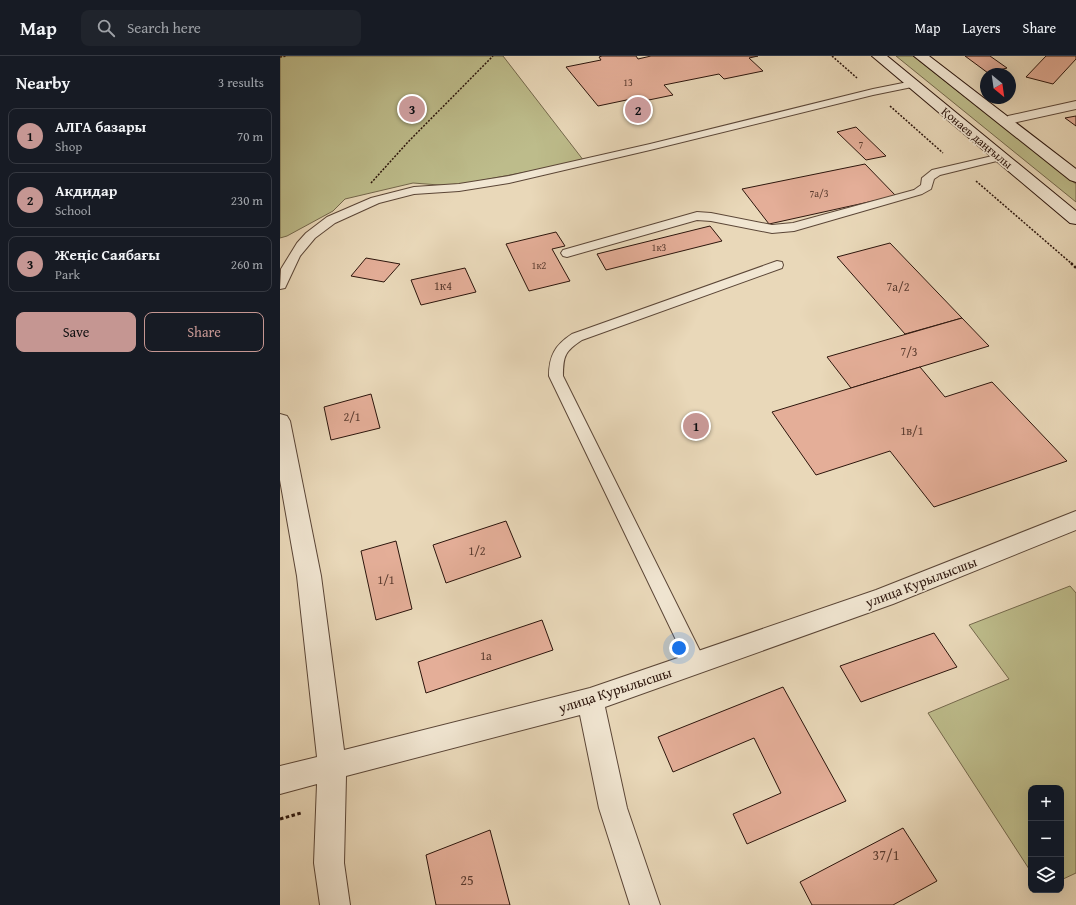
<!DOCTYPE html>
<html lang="en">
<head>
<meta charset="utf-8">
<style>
  body { margin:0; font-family:"Gentium Book Plus",serif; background:#20242c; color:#f1f3f6 }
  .controls { position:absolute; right:12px; bottom:12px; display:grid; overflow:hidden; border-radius:8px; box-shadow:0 4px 16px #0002 }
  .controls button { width:36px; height:36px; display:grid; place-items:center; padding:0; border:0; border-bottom:1px solid #363941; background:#171b24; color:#f1f3f6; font:20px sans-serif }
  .compass { position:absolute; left:700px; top:12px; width:36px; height:36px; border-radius:50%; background:#171b24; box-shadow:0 4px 16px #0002; rotate:151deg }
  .you { position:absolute; left:399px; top:592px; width:14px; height:14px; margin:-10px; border:3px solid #fff; border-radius:50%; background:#1a73e8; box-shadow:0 0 0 6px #1a73e833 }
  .badge { display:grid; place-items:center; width:26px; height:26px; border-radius:50%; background:#c59692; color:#111; font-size:13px; font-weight:700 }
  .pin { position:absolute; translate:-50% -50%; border:2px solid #fff; box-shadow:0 1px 4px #0006 }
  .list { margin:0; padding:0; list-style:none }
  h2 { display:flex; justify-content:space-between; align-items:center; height:52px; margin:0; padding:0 16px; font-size:17px }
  h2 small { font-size:13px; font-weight:400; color:#9ea1a6 }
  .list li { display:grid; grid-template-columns:26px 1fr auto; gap:12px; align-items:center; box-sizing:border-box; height:56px; margin:0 8px 8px; padding:0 8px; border:1px solid #363941; border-radius:8px }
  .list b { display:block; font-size:15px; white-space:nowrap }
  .list p { margin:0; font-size:13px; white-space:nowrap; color:#9ea1a6 }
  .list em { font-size:13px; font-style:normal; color:#9ea1a6 }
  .actions { display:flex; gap:8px; padding:12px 16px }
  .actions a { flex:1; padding:9px 0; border:1px solid #c59692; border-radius:8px; text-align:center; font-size:14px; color:#c59692 }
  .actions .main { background:#c59692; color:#111 }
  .icon { flex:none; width:22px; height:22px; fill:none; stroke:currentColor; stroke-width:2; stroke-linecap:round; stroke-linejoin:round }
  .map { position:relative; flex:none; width:796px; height:849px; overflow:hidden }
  header { display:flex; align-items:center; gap:24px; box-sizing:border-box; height:56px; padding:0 20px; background:#171b24; border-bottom:1px solid #363941 }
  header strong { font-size:19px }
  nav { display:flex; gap:22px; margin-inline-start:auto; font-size:14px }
  .search { width:280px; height:36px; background:#20242c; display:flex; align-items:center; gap:10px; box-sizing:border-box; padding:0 14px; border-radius:8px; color:#9ea1a6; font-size:15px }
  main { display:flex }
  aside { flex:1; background:#171b24 }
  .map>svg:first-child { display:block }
  .green { fill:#bdbc8b; stroke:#74684c }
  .building { fill:#e4ae98; stroke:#2c150c }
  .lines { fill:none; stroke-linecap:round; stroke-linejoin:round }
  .service-casing { stroke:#5b4637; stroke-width:2 }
  .minor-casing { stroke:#5b4637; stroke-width:2 }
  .secondary-casing { stroke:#2c150c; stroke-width:2 }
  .path-far2 { stroke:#2c150c; stroke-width:1.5; stroke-dasharray:2 1.5; stroke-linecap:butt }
  .path-far1 { stroke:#2c150c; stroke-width:2.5; stroke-dasharray:2.5 2; stroke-linecap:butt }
  .path { stroke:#2c150c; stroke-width:3; stroke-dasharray:3.5 2.5; stroke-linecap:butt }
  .service { fill:#f1e6d2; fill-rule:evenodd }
  .minor { fill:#f1e6d2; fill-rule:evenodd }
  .secondary { fill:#f1e6d2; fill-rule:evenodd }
  .labels { text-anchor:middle; stroke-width:3.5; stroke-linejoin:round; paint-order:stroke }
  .far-number-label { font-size:10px; fill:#5a3b2f }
  .far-street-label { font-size:12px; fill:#2c150c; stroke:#f1e6d2 }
  .number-label { font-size:12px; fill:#5a3b2f }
  .street-label { font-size:14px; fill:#2c150c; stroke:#f1e6d2 }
  .near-number-label { font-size:14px; fill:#5a3b2f }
</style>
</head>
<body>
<header>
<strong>Map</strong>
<div class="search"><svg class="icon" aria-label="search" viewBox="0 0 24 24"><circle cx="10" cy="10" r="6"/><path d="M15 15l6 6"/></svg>Search here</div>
<nav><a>Map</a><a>Layers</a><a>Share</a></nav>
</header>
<main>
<aside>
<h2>Nearby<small>3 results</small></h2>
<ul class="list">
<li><span class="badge">1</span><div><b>АЛГА базары</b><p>Shop</p></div><em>70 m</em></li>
<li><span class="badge">2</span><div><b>Акдидар</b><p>School</p></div><em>230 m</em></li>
<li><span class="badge">3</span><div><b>Жеңіс Саябағы</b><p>Park</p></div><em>260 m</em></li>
</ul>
<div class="actions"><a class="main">Save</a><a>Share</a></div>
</aside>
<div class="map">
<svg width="796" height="849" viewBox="0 0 796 849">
  <rect width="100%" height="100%" fill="#e9d8b9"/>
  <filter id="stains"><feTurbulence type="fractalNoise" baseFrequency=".005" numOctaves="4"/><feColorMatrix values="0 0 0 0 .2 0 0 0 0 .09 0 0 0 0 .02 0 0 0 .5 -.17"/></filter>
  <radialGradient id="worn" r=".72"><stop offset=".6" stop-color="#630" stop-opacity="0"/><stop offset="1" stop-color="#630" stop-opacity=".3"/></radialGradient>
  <g class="green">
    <polygon points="0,0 223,0 304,105 172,130 133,127 65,143 53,155 7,180 0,182"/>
    <polygon points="616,0 633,0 796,128 796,146"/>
    <polygon points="790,530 796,537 796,817 781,824 781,732 751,732 751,816 648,657 729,623 689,569"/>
  </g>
  <g class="building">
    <polygon points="322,0 356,0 358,3 371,0 478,0 469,2 483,15 444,23 439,18 384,29 393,39 359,46 356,42 318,50 286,11 321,4 319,1"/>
    <polygon points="685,0 710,0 727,12 708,17"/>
    <polygon points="766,0 796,0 796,3 773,28 746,21"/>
    <polygon points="796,60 796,70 785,62"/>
    <polygon points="576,71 606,100 586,104 557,76"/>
    <polygon points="585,108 616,140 489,168 462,133"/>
    <polygon points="430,170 442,185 326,214 317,198"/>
    <polygon points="276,176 285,190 272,193 290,225 249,235 226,188"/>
    <polygon points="610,187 682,262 625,278 557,201"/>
    <polygon points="86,202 120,208 104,226 71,220"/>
    <polygon points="185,212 196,236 141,249 131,224"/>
    <polygon points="682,262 709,290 571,332 547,301"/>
    <polygon points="640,311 665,341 712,326 787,405 654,451 610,395 536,419 492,356"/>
    <polygon points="91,338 100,372 51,384 44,351"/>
    <polygon points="226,465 241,501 166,527 153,489"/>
    <polygon points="116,485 132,553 96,564 81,495"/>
    <polygon points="262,564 273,594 146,637 138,606"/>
    <polygon points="654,577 677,611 581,646 560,610"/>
    <polygon points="503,631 566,745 467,788 453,758 501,737 474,682 393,716 378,681"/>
    <polygon points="623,772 657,825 613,849 532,849 520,826"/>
    <polygon points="210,774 230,849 156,849 146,799"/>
  </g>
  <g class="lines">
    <defs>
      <g id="service">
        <polygon points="633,25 638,28 637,30 593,39 370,94 229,127 179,135 134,138 99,147 55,167 35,182 20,200 5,232 0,233 1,213 17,187 26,177 47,161 91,142 134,131 179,128 229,120 370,88 593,33"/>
        <polygon points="721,98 727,101 725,103 660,119 654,123 651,133 642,138 514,175 492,177 431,165 417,164 287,201 283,200 281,197 283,194 417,156 431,157 492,169 513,167 634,134 641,129 642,122 652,114"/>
        <path d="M497,205L502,206L503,209L502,212L302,284C285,295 283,300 283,320L426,607L424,613L417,615L410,613L269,320C269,300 275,289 292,278Z"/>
      </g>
      <g id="minor">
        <polygon points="796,45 796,53 733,67 728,66 726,63 728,60"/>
        <polygon points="0,358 7,360 10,365 41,520 64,694 310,632 596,534 796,455 796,474 613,548 325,651 347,752 380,849 350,849 319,752 300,659 66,720 64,807 70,849 40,849 34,807 37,728 0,738 0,710 37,701 17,520 0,424"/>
      </g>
      <g id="secondary">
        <polygon points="592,0 607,0 796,155 796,168 790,167"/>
        <polygon points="634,0 649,0 796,113 796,126 790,124"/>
      </g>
    </defs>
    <use href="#service" class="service-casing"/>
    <use href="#minor" class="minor-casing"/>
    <use href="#secondary" class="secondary-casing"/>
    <g class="path-far2">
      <polyline points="552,0 577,22"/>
      <polyline points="0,1 7,0"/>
      <polyline points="610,50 663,97"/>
      <polyline points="696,125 792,208"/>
      <polyline points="91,127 128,86 213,0"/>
    </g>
    <polyline class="path-far1" points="791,207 796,212"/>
    <polyline class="path" points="0,763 21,757"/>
    <use href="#service" class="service"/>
    <use href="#minor" class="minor"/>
    <use href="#secondary" class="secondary"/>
  </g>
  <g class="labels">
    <g class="far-number-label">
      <text x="348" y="30">13</text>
      <text x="581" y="92">7</text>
      <text x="539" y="141">7а/3</text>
      <text x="379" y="195">1к3</text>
      <text x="259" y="213">1к2</text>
    </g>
    <g class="far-street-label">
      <text transform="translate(697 82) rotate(40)" y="4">Қонаев даңғылы</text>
    </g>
    <g class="number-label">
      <text x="163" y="234">1к4</text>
      <text x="618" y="235">7а/2</text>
      <text x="629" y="300">7/3</text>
      <text x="72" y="365">2/1</text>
      <text x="632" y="379">1в/1</text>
      <text x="197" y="499">1/2</text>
      <text x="106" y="528">1/1</text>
      <text x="206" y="604">1а</text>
    </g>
    <g class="street-label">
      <text transform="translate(641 526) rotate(-21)" y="5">улица Курылысшы</text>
      <text transform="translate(335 634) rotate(-18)" y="5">улица Курылысшы</text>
    </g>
    <g class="near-number-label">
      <text x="606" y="804">37/1</text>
      <text x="187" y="829">25</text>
    </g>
  </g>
  <rect width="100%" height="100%" filter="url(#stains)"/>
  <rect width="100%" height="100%" fill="url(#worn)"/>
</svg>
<div class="controls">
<button>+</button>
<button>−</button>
<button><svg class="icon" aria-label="layers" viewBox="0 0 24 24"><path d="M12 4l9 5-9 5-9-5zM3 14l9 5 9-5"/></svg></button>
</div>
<svg class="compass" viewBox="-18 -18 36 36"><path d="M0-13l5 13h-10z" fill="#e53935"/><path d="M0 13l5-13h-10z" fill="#9ea1a6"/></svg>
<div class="you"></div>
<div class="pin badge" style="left:416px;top:370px">1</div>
<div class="pin badge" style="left:358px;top:54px">2</div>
<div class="pin badge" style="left:132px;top:53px">3</div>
</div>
</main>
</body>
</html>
